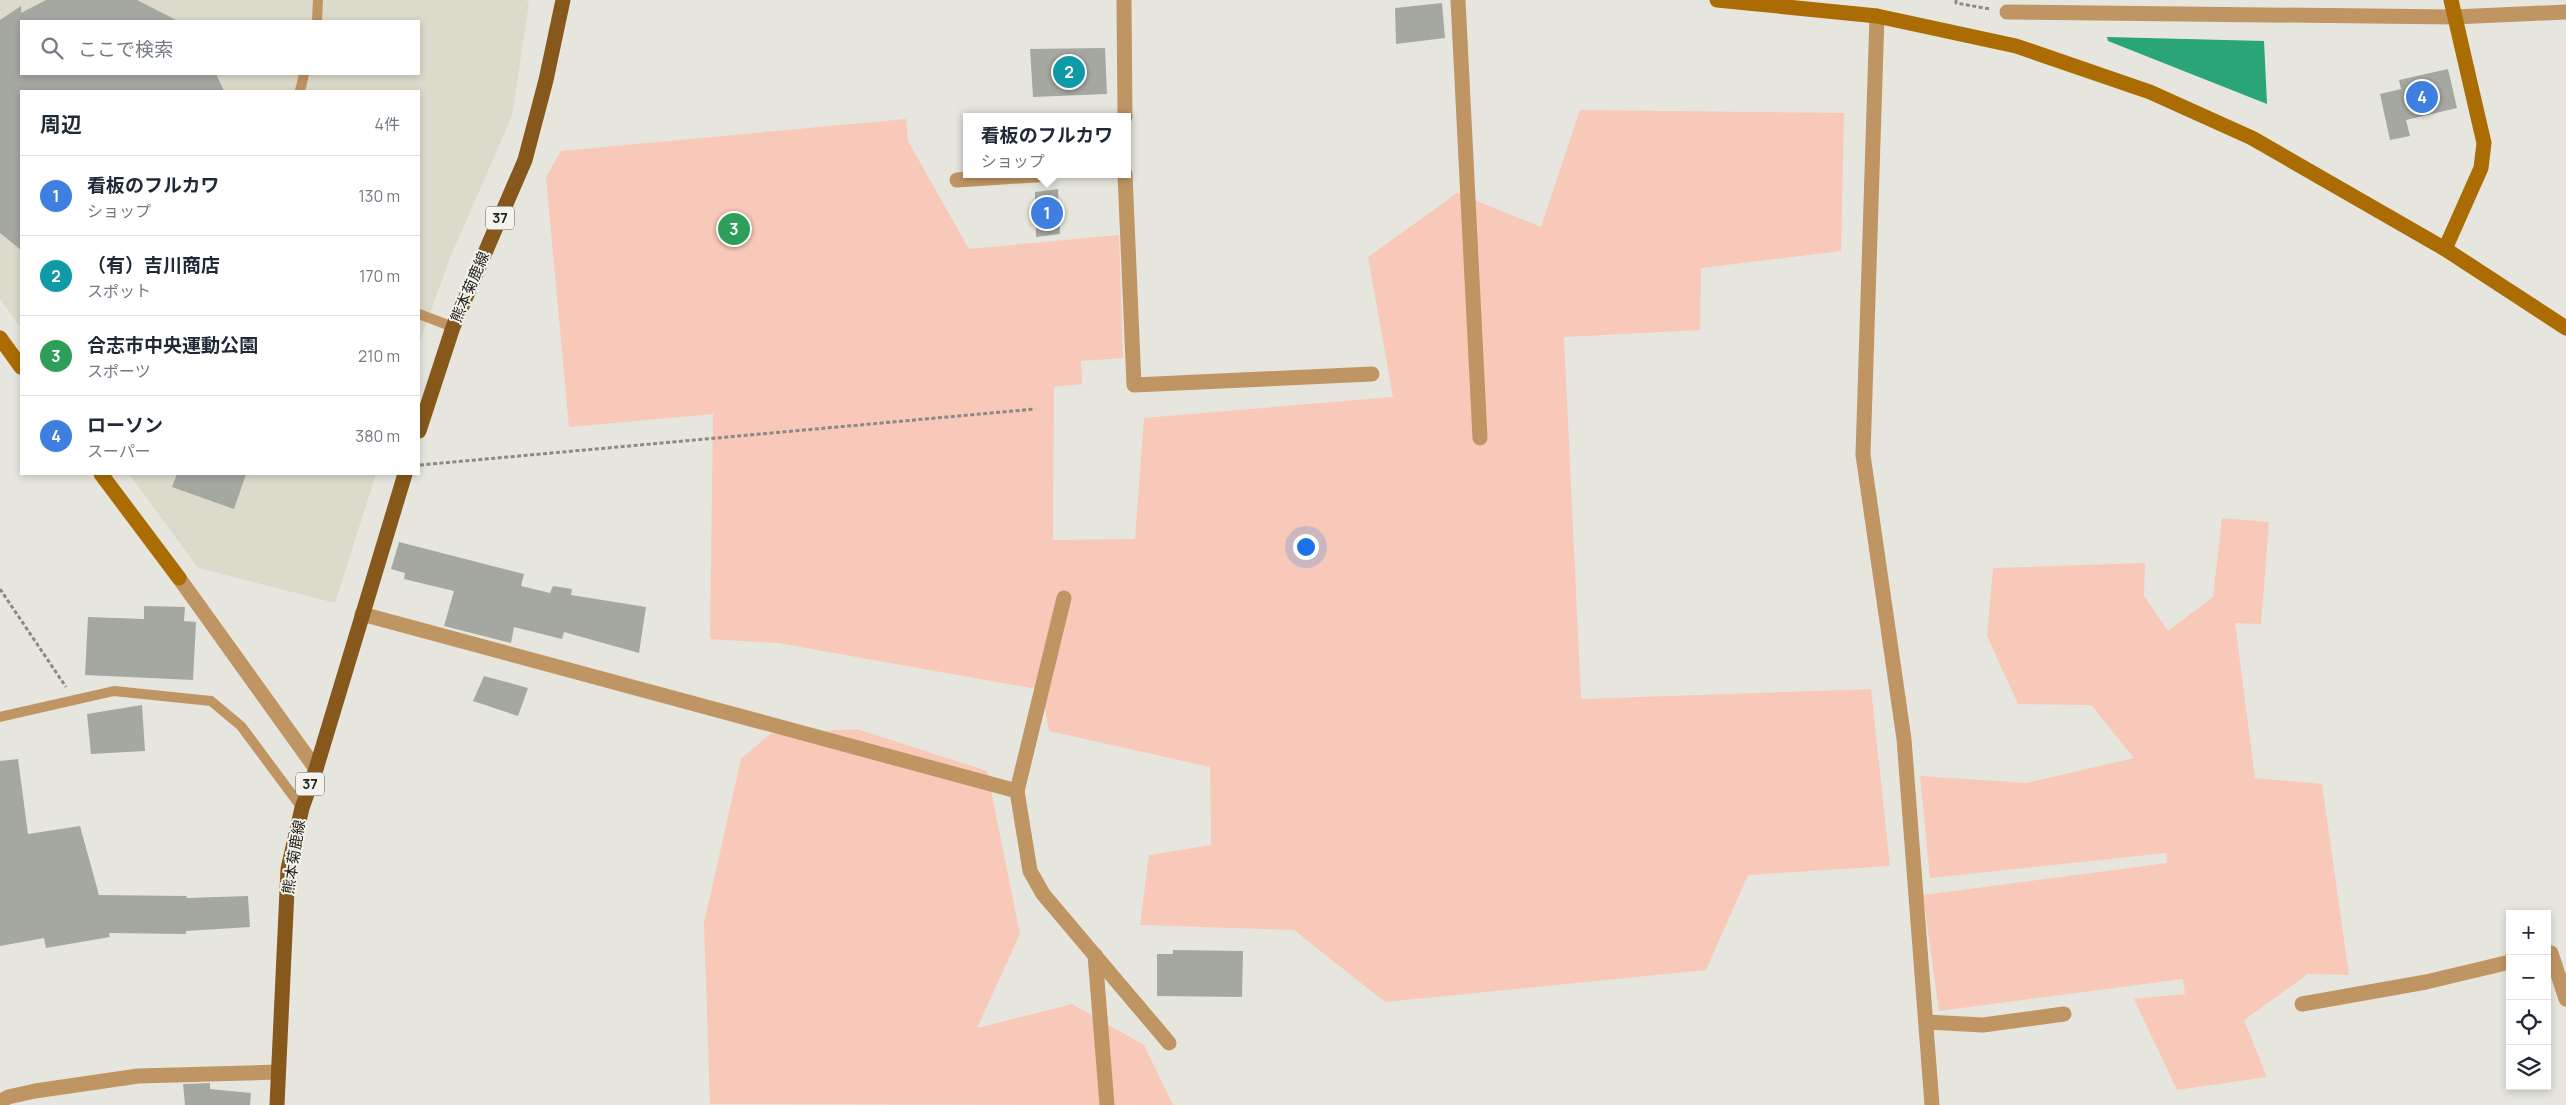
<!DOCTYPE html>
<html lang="ja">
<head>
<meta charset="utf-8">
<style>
  body { margin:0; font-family:Manrope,"Noto Sans JP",sans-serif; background:#f6f6f7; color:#1f2937 }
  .controls { position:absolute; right:15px; bottom:15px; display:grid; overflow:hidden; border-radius:0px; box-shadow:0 2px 8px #0003 }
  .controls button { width:45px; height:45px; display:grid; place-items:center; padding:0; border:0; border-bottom:1px solid #e0e1e3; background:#fff; color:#1f2937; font:25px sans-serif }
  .you { position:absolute; left:1305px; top:546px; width:18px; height:18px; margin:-12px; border:4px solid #fff; border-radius:50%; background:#1a73e8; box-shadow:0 0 0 8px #1a73e833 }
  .badge { display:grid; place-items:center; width:32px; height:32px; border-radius:50%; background:#0f766e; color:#fff; font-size:16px; font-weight:700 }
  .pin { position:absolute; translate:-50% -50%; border:2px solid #fff; box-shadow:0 1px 5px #0006 }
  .popup { position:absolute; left:963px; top:113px; width:168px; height:65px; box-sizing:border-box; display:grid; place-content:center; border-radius:0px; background:#fff; filter:drop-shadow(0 1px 4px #0005); font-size:16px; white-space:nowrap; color:#747a83 }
  .popup b { font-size:19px; color:#1f2937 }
  .popup::after { content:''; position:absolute; left:50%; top:100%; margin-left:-10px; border:10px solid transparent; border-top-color:#fff }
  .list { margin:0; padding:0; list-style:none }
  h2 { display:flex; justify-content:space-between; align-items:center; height:65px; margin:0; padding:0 20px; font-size:21px }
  h2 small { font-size:16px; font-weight:400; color:#747a83 }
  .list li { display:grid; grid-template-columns:32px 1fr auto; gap:15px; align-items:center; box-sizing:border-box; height:80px; padding:0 20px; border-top:1px solid #e0e1e3 }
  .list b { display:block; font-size:19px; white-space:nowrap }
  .list p { margin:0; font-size:16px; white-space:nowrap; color:#747a83 }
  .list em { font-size:16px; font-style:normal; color:#747a83 }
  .icon { flex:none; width:28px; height:28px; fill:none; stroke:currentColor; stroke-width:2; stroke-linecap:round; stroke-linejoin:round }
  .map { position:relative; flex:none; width:2566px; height:1105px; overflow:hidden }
  .search { position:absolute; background:#fff; box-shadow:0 2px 8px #0003; left:20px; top:20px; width:400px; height:55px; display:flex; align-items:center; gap:12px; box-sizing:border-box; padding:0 18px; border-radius:0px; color:#747a83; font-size:19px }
  .panel { position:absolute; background:#fff; box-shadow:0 2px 8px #0003; left:20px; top:90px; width:400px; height:385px; border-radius:0px }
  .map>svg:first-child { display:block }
  .built { fill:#dcdacb; fill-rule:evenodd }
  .green { fill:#f8c8b8 }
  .water { fill:#29a578 }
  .building { fill:#a4a8a1 }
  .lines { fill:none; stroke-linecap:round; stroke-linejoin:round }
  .path { stroke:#8a8984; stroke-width:3; stroke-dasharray:4 2.5; stroke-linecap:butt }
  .lane { stroke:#c09564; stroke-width:10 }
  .street { stroke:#c09564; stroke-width:15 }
  .secondary { stroke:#ab6c03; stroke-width:15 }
  .primary { stroke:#86581c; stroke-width:15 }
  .labels { text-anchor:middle; stroke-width:4; stroke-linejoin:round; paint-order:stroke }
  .shield { fill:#f4f3eb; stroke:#61615c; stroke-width:1 }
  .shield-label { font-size:14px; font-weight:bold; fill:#22221f }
  .street-label { font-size:15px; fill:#22221f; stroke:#f4f3eb }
</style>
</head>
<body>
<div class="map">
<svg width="2566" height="1105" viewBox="0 0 2566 1105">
  <rect width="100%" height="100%" fill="#e7e6de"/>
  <g class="built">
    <path d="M0,0H526L529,3L512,116L450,258L419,344V91H21V328L0,299ZM21,21H419V74H21Z"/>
    <polygon points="129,474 376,474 335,603 198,568"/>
  </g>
  <g class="green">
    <polygon points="1580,110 1844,113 1841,251 1701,268 1700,330 1564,337 1581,699 1871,689 1890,866 1748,875 1706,970 1385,1002 1294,930 1140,925 1149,855 1211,845 1210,767 1049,731 1042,690 778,643 710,639 713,414 569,427 546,177 561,151 906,119 908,141 969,249 1119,235 1123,358 1081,361 1082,384 1054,387 1053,540 1135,539 1144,418 1393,397 1368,257 1457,193 1541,227"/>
    <polygon points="2222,518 2269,522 2261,624 2235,623 2255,778 2322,784 2349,975 2308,974 2244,1020 2267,1077 2177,1090 2134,999 2185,994 2183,979 1939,1011 1923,895 2167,863 2166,853 1930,878 1920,776 2027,783 2134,758 2091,705 2018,704 1987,636 1993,568 2145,563 2144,596 2168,631 2213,597"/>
    <polygon points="857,729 987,771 1020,934 977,1028 1072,1004 1144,1045 1173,1105 710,1104 704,923 741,759 770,734"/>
  </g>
  <polygon class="water" points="2107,37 2264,41 2267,104 2108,41"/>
  <g class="building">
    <polygon points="46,0 137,0 178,21 21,21 21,74 216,74 224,91 21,91 21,250 0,233 0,20 21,6 21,13"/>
    <polygon points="1442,3 1445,38 1396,44 1395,8"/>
    <polygon points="1105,48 1107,94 1033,97 1030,49"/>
    <polygon points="2448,69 2457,108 2406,120 2410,136 2390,140 2380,94 2401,89 2399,80"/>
    <polygon points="1058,189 1060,234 1036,237 1035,192"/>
    <polygon points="177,474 246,474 234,509 172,487"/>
    <polygon points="399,542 524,574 521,586 550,593 553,586 572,589 571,595 646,607 639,653 564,632 562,639 514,627 511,643 444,626 454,591 404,579 405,573 391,569"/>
    <polygon points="144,606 185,607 184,621 196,622 193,680 85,675 88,617 144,619"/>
    <polygon points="484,676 528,688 518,716 473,701"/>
    <polygon points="142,705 145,751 91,754 87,714"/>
    <polygon points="18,759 28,834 80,826 99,895 187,896 186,898 248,896 250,927 186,931 186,934 109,933 110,937 46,948 44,938 0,946 0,761"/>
    <polygon points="1173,950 1243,951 1242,997 1157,996 1157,954 1173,954"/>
    <polygon points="210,1083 210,1089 251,1093 250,1105 185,1105 183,1084"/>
  </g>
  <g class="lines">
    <g class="path">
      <polyline points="1956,0 1956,3 1990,9"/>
      <polyline points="420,465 1035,409"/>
      <polyline points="0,589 66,687"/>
    </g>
    <g class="lane">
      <polyline points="317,21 318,0"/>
      <polyline points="300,91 304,74"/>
      <polyline points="419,314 453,327"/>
      <polyline points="0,717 114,691 211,701 241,726 302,808"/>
    </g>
    <g class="street">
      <polyline points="1124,0 1125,117"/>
      <polyline points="1458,0 1480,438"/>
      <polyline points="2007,12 2454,17 2566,12"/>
      <polyline points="1877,16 1863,455 1904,739 1932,1105"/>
      <polyline points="1125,174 1134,385 1372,374"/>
      <polyline points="957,180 1050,174"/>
      <polyline points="179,578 316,769"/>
      <polyline points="362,614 1017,791 1030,871 1043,894 1169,1043"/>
      <polyline points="1017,791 1064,598"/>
      <polyline points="2551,953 2566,999"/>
      <polyline points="1095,955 1107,1105"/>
      <polyline points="2302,1004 2426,982 2510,962"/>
      <polyline points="1926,1022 1983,1025 2064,1014"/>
      <polyline points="0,1102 8,1097 35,1091 138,1076 278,1072"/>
    </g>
    <g class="secondary">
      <polyline points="1717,0 1877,16 2016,46 2150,92 2252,138 2445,249 2566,328"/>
      <polyline points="2445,249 2481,168 2484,143 2451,0"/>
      <polyline points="0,338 21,367"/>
      <polyline points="101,474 179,578"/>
    </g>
    <g class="primary">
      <polyline points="419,431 453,327 525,160 546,80 563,0"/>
      <polyline points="277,1105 288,869 302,808 316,769 405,474"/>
    </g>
  </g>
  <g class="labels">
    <g class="shield">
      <rect x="486" y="206.5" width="28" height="23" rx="4"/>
      <rect x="296" y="772.5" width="28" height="23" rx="4"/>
    </g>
    <g class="shield-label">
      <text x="500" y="223">37</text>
      <text x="310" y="789">37</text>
    </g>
    <g class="street-label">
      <text transform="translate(470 287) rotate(-67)" y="5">熊本菊鹿線</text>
      <text transform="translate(294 857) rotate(-81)" y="5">熊本菊鹿線</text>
    </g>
  </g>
</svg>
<div class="controls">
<button>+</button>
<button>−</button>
<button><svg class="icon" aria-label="locate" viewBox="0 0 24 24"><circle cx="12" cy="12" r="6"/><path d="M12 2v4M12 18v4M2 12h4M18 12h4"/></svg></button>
<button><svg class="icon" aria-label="layers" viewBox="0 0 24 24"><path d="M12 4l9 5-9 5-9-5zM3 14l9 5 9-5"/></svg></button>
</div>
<div class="you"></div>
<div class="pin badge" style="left:1047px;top:213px;background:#3f7fe0">1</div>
<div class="popup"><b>看板のフルカワ</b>ショップ</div>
<div class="pin badge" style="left:1069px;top:72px;background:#0f9aa8">2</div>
<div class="pin badge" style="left:734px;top:229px;background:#2e9e5b">3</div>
<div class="pin badge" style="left:2422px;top:97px;background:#3f7fe0">4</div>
<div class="search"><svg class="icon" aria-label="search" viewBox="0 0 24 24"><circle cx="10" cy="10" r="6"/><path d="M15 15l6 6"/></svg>ここで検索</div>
<section class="panel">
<h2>周辺<small>4件</small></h2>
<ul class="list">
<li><span class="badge" style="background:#3f7fe0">1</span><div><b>看板のフルカワ</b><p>ショップ</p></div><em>130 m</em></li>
<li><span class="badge" style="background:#0f9aa8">2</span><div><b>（有）吉川商店</b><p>スポット</p></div><em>170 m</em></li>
<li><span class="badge" style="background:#2e9e5b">3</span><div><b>合志市中央運動公園</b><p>スポーツ</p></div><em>210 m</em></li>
<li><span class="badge" style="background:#3f7fe0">4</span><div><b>ローソン</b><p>スーパー</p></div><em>380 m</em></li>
</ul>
</section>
</div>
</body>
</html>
